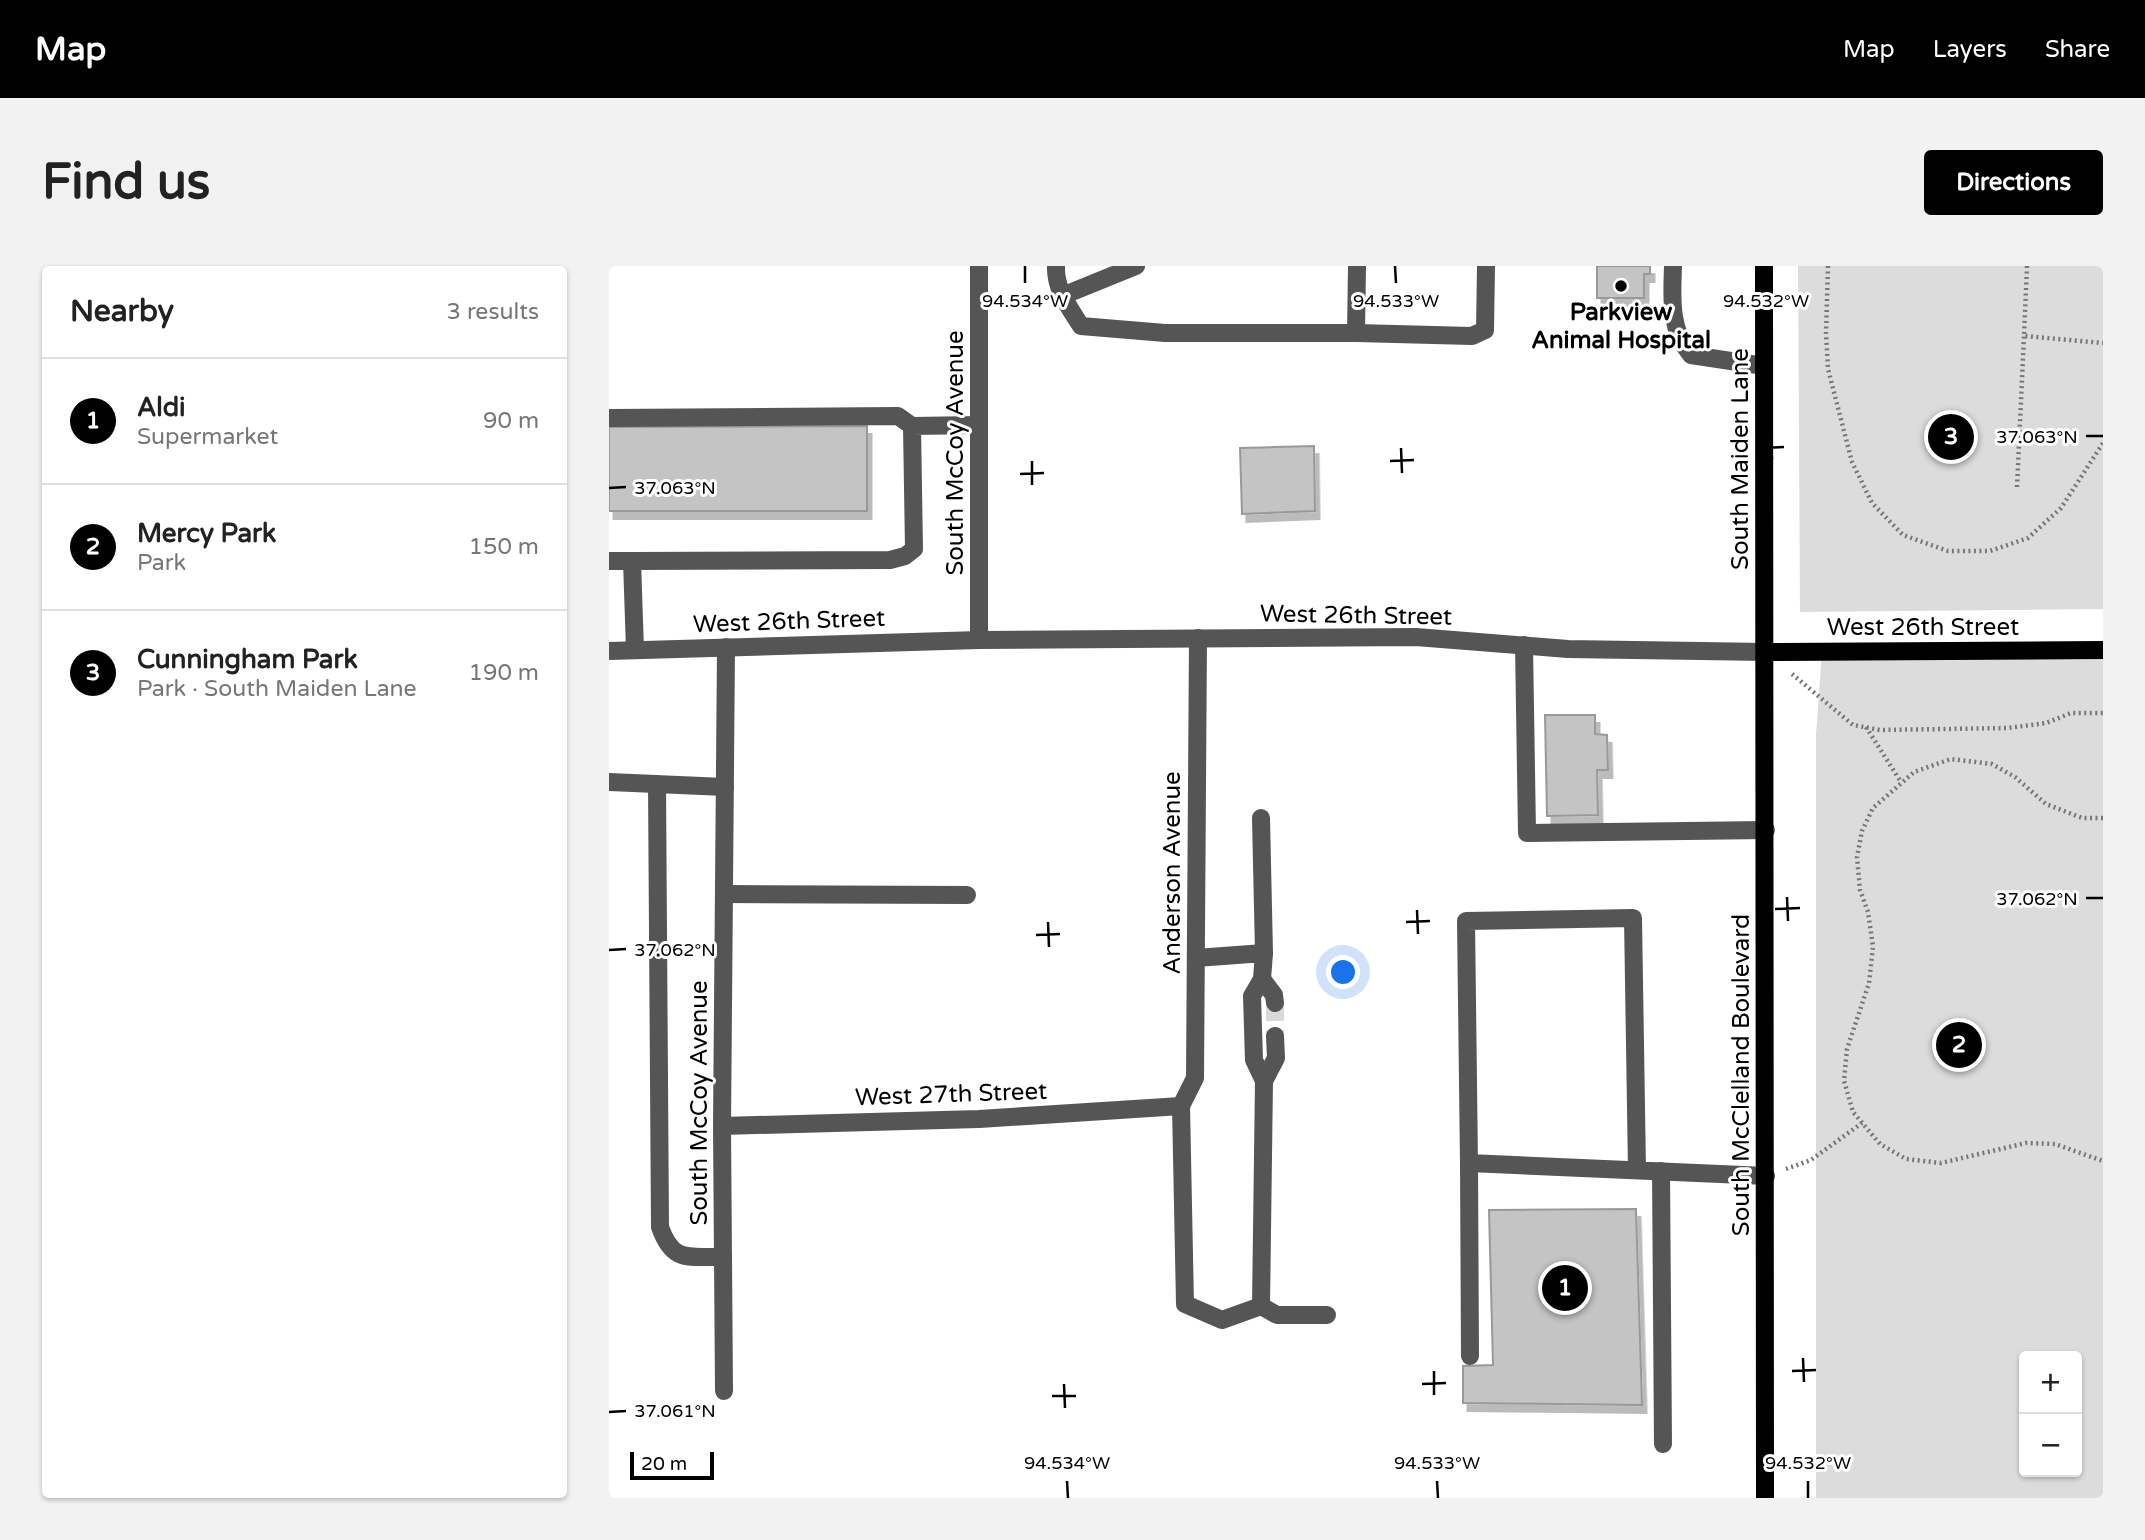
<!DOCTYPE html>
<html lang="en">
<head>
<meta charset="utf-8">
<style>
  body { margin:0; font-family:"Varela Round",sans-serif; background:#f2f2f2; color:#222 }
  .controls { position:absolute; right:21px; bottom:21px; display:grid; overflow:hidden; border-radius:7px; box-shadow:0 2px 5px #0004 }
  .controls button { width:63px; height:63px; display:grid; place-items:center; padding:0; border:0; border-bottom:2px solid #e0e0e0; background:#fff; color:#222; font:35px sans-serif }
  .scale { position:absolute; left:21px; bottom:18px; width:84px; box-sizing:border-box; padding-left:7px; border:4px solid #000; border-top:0; font-size:19px; line-height:24px; white-space:nowrap; color:#000; -webkit-text-stroke:5px #fff; paint-order:stroke }
  .you { position:absolute; left:735px; top:707px; width:24px; height:24px; margin:-18px; border:5px solid #fff; border-radius:50%; background:#1a73e8; box-shadow:0 0 0 10px #1a73e833 }
  .badge { display:grid; place-items:center; width:46px; height:46px; border-radius:50%; background:#000; color:#fff; font-size:23px; font-weight:700 }
  .pin { position:absolute; translate:-50% -50%; border:4px solid #fff; box-shadow:0 2px 7px #0006 }
  .list { margin:0; padding:0; list-style:none }
  h2 { display:flex; justify-content:space-between; align-items:center; height:91px; margin:0; padding:0 28px; font-size:30px }
  h2 small { font-size:23px; font-weight:400; color:#767676 }
  .list li { display:grid; grid-template-columns:46px 1fr auto; gap:21px; align-items:center; box-sizing:border-box; height:126px; padding:0 28px; border-top:2px solid #e0e0e0 }
  .list b { display:block; font-size:26px; white-space:nowrap }
  .list p { margin:0; font-size:23px; white-space:nowrap; color:#767676 }
  .list em { font-size:23px; font-style:normal; color:#767676 }
  .map { position:relative; flex:none; width:1494px; height:1232px; overflow:hidden; border-radius:7px }
  header { display:flex; align-items:center; gap:42px; box-sizing:border-box; height:98px; padding:0 35px; background:#000; color:#fff }
  header strong { font-size:33px }
  nav { display:flex; gap:38px; margin-inline-start:auto; font-size:24px }
  .intro { display:flex; align-items:center; justify-content:space-between; box-sizing:border-box; height:168px; padding:0 42px }
  h1 { margin:0; font-size:49px }
  .button { padding:18px 32px; border-radius:7px; background:#000; color:#fff; font-size:24px; font-weight:700 }
  main { display:flex; gap:42px; padding:0 42px }
  aside { flex:1; background:#fff; border-radius:7px; box-shadow:0 2px 5px #0004 }
  .map>svg:first-child { display:block }
  .green { fill:#dcdcdc; fill-rule:evenodd }
  .building { fill:#c4c4c4; stroke:#999; stroke-width:2; filter:url(#shadow) }
  .lines { fill:none; stroke-linecap:round; stroke-linejoin:round }
  .minor-tunnel { stroke:#d9d9d9; stroke-width:18; stroke-dasharray:18 9; stroke-linecap:butt }
  .path { stroke:#777; stroke-width:4.5; stroke-dasharray:2 3.5; stroke-linecap:butt }
  .minor { stroke:#555; stroke-width:18 }
  .major { stroke:#000; stroke-width:18 }
  .ticks { fill:none; stroke:#000; stroke-width:2.5 }
  .poi-dot { fill:#000; stroke:#fff; stroke-width:2.5 }
  .labels { text-anchor:middle; stroke-width:6; stroke-linejoin:round; paint-order:stroke }
  .poi-label { font-size:24px; font-weight:bold; fill:#000; stroke:#fff }
  .street-label { font-size:24px; fill:#000; stroke:#fff }
  .ticks-label { font-size:18px; text-anchor:middle; fill:#000; stroke:#fff; stroke-width:6; stroke-linejoin:round; paint-order:stroke }
</style>
</head>
<body>
<header>
<strong>Map</strong>
<nav><a>Map</a><a>Layers</a><a>Share</a></nav>
</header>
<div class="intro"><h1>Find us</h1><a class="button">Directions</a></div>
<main>
<aside>
<h2>Nearby<small>3 results</small></h2>
<ul class="list">
<li><span class="badge">1</span><div><b>Aldi</b><p>Supermarket</p></div><em>90 m</em></li>
<li><span class="badge">2</span><div><b>Mercy Park</b><p>Park</p></div><em>150 m</em></li>
<li><span class="badge">3</span><div><b>Cunningham Park</b><p>Park · South Maiden Lane</p></div><em>190 m</em></li>
</ul>
</aside>
<div class="map">
<svg width="1494" height="1232" viewBox="0 0 1494 1232">
  <defs>
    <filter id="shadow"><feDropShadow dx="4.5" dy="8" stdDeviation="0" flood-color="#0004"/></filter>
  </defs>
  <rect width="100%" height="100%" fill="#fff"/>
  <g class="green">
    <polygon points="1189,0 1494,0 1494,343 1191,346"/>
    <path d="M1494,384V1232H1207V469L1213,386ZM1415,1090H1468V1206H1415Z"/>
  </g>
  <g class="building">
    <polygon points="988,0 1041,0 1041,8 1035,8 1035,32 988,32"/>
    <polygon points="258,160 258,245 0,245 0,161"/>
    <polygon points="705,180 706,245 633,248 631,182"/>
    <polygon points="936,449 986,449 986,468 998,469 999,504 988,504 989,549 938,550"/>
    <polygon points="1027,943 1033,1139 854,1137 854,1100 884,1099 880,944"/>
  </g>
  <g class="lines">
    <polyline class="minor-tunnel" points="666,737 666,770"/>
    <g class="path">
      <polyline points="1219,0 1217,67 1219,103 1243,196 1263,237 1294,269 1339,285 1381,285 1419,272 1452,242 1494,177"/>
      <polyline points="1418,0 1415,70 1494,77"/>
      <polyline points="1408,221 1415,70"/>
      <polyline points="1183,408 1244,459 1271,464 1399,462 1437,457 1462,447 1494,447"/>
      <polyline points="1257,461 1292,516"/>
      <polyline points="1494,552 1473,552 1437,538 1406,511 1383,498 1342,493 1305,506 1264,542 1253,565 1248,591 1251,624 1259,646 1264,681 1260,717 1238,783 1235,815 1244,846 1271,878 1297,893 1332,897 1417,877 1446,878 1494,895"/>
      <polyline points="1177,903 1202,894 1253,857"/>
    </g>
    <g class="minor">
      <polyline points="370,0 370,374"/>
      <path d="M447,0C446,23 460,41 472,60L556,67H747L863,70L876,64L877,0"/>
      <path d="M1064,0C1063,32 1060,63 1082,89L1155,100"/>
      <polyline points="453,30 527,0"/>
      <polyline points="747,67 748,0"/>
      <polyline points="0,152 289,150 303,160"/>
      <polyline points="0,295 23,295"/>
      <polyline points="915,379 918,567 1157,564"/>
      <polyline points="26,384 23,295 281,294 296,290 305,283 303,160 370,159"/>
      <polyline points="0,385 370,374 807,371 959,383 1157,386"/>
      <polyline points="0,516 116,521"/>
      <path d="M48,518L51,961C64,998 80,990 114,991"/>
      <polyline points="652,552 655,687"/>
      <polyline points="115,628 358,629"/>
      <polyline points="587,692 655,687 653,713 643,730 645,794 655,815 652,1040 613,1054 576,1038 572,840 586,812 589,372"/>
      <polyline points="653,713 665,729 666,737"/>
      <polyline points="655,815 667,792 666,770"/>
      <polyline points="113,860 370,853 572,840"/>
      <polyline points="860,897 861,1090"/>
      <polyline points="1028,904 1024,652 857,655 860,897 1157,910"/>
      <polyline points="1052,905 1054,1178"/>
      <polyline points="652,1040 668,1049 718,1049"/>
      <polyline points="115,1125 113,860 117,381"/>
    </g>
    <g class="major">
      <polyline points="1155,0 1156,1232"/>
      <polyline points="1157,386 1494,384"/>
    </g>
  </g>
  <path class="ticks" d="M416,0V17M786,0L787,17M1156,0L1157,17M1162,169L1163,194M1477,170H1494M792,182L793,207M1150,182L1175,181M423,195V219M781,195L805,194M411,208L435,207M0,222L17,221M1178,631L1179,655M1477,632H1494M1166,643L1191,642M808,644L809,668M439,656L440,681M797,656L821,655M427,669L451,668M0,684L17,683M1194,1092L1195,1116M825,1105V1129M1183,1105L1207,1104M455,1118L456,1142M813,1118L837,1117M443,1130H467M0,1146L17,1145M458,1215L459,1232M828,1215L829,1232M1199,1215V1232"/>
  <circle class="poi-dot" cx="1012" cy="20" r="7"/>
  <g class="labels">
    <g class="poi-label">
      <text x="1012" y="54">Parkview<tspan x="1012" dy="28">Animal Hospital</tspan></text>
    </g>
    <g class="street-label">
      <text transform="translate(346 187) rotate(-90)" y="8">South McCoy Avenue</text>
      <text transform="translate(1131 193) rotate(-90)" y="8">South Maiden Lane</text>
      <text transform="translate(747 349) rotate(1)" y="8">West 26th Street</text>
      <text transform="translate(180 355) rotate(-2)" y="8">West 26th Street</text>
      <text x="1314" y="369">West 26th Street</text>
      <text transform="translate(563 607) rotate(-90)" y="8">Anderson Avenue</text>
      <text transform="translate(1132 809) rotate(-90)" y="8">South McClelland Boulevard</text>
      <text transform="translate(342 828) rotate(-2)" y="8">West 27th Street</text>
      <text transform="translate(90 837) rotate(-90)" y="8">South McCoy Avenue</text>
    </g>
  </g>
  <g class="ticks-label">
    <text x="416" y="41">94.534°W</text>
    <text x="787" y="41">94.533°W</text>
    <text x="1157" y="41">94.532°W</text>
    <text x="1428" y="177">37.063°N</text>
    <text x="66" y="228">37.063°N</text>
    <text x="1428" y="639">37.062°N</text>
    <text x="66" y="690">37.062°N</text>
    <text x="66" y="1151">37.061°N</text>
    <text x="458" y="1203">94.534°W</text>
    <text x="828" y="1203">94.533°W</text>
    <text x="1199" y="1203">94.532°W</text>
  </g>
</svg>
<div class="controls">
<button>+</button>
<button>−</button>
</div>
<div class="scale">20 m</div>
<div class="you"></div>
<div class="pin badge" style="left:956px;top:1022px">1</div>
<div class="pin badge" style="left:1350px;top:779px">2</div>
<div class="pin badge" style="left:1342px;top:171px">3</div>
</div>
</main>
</body>
</html>
